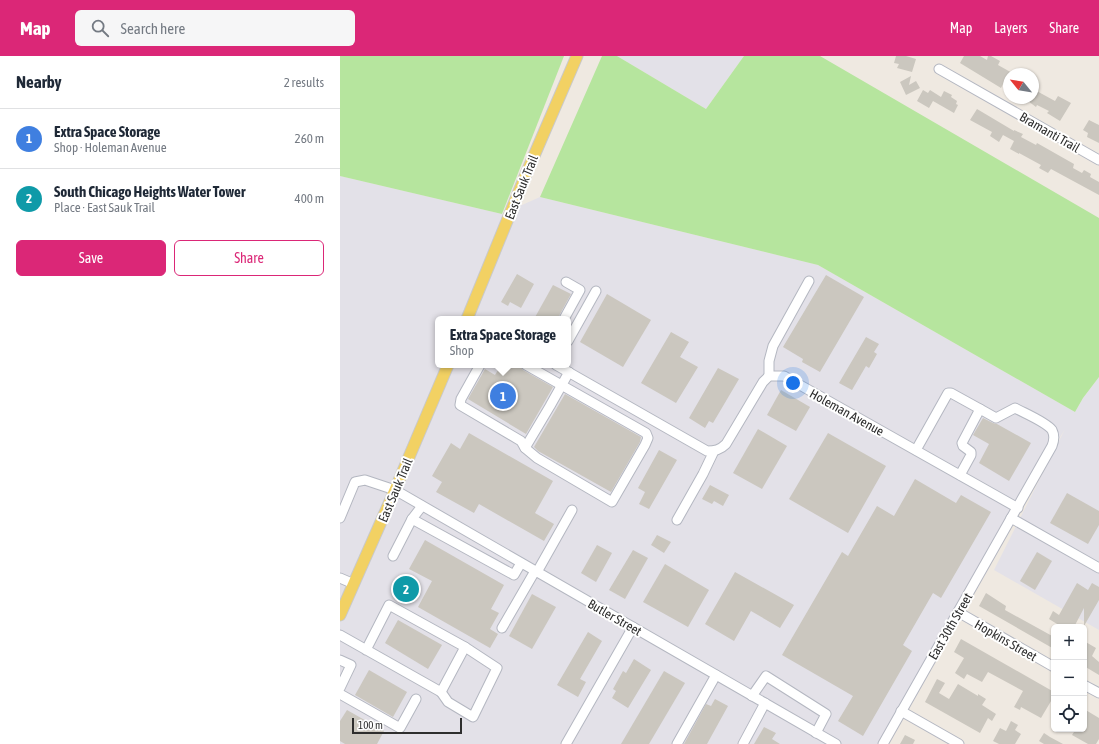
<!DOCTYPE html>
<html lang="en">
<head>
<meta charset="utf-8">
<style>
  body { margin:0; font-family:"Asap Condensed",sans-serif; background:#f6f6f7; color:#1f2937 }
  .controls { position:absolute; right:12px; bottom:12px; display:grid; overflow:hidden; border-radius:6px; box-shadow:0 1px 3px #0004 }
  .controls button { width:36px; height:36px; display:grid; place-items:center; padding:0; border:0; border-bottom:1px solid #e0e1e3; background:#fff; color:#1f2937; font:20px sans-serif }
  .compass { position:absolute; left:663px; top:12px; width:36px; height:36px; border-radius:50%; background:#fff; box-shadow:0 1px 3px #0004; rotate:300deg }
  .scale { position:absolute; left:12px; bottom:10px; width:110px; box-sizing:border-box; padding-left:4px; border:2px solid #2e2e2e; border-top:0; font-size:11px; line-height:14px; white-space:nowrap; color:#2e2e2e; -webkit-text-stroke:3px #fff; paint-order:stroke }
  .you { position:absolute; left:453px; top:327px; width:14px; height:14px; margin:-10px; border:3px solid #fff; border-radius:50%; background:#1a73e8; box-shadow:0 0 0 6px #1a73e833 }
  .badge { display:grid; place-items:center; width:26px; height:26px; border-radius:50%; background:#db2777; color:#fff; font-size:13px; font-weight:700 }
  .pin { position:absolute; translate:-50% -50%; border:2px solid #fff; box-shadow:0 1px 4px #0006 }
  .popup { position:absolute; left:95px; top:260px; width:136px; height:52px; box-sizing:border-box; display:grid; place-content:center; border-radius:6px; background:#fff; filter:drop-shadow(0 1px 3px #0005); font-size:13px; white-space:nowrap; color:#747a83 }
  .popup b { font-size:15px; color:#1f2937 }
  .popup::after { content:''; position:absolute; left:50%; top:100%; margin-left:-8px; border:8px solid transparent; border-top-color:#fff }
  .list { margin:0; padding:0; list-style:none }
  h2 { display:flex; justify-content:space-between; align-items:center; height:52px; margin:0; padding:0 16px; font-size:17px }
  h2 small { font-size:13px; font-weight:400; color:#747a83 }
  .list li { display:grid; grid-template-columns:26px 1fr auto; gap:12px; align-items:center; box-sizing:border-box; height:60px; padding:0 16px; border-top:1px solid #e0e1e3 }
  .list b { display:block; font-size:15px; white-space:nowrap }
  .list p { margin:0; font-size:13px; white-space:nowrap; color:#747a83 }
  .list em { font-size:13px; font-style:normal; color:#747a83 }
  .actions { display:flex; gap:8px; padding:12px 16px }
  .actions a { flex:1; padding:9px 0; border:1px solid #db2777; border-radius:6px; text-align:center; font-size:14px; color:#db2777 }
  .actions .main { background:#db2777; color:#fff }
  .icon { flex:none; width:22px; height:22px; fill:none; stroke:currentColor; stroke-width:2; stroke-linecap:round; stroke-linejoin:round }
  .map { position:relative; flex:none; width:759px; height:688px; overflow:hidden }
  header { display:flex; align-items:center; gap:24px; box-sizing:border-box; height:56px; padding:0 20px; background:#db2777; color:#fff }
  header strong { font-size:19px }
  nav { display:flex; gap:22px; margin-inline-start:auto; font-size:14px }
  .search { width:280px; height:36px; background:#f6f6f7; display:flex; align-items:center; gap:10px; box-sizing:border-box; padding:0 14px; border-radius:6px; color:#747a83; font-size:15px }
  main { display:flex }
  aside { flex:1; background:#fff }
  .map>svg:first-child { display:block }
  .industrial { fill:#e3e1e8; fill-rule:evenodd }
  .green { fill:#b6e59e }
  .building { fill:#cbc7bf }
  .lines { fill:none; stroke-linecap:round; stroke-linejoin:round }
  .minor-casing { stroke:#b4b7c1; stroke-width:11 }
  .major-casing { stroke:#c9c9c9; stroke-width:13 }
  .minor { stroke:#fff; stroke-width:9 }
  .major { stroke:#f2d163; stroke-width:11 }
  .labels { text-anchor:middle; stroke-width:4; stroke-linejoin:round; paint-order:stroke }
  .street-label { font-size:13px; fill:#2e2e2e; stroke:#fff }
</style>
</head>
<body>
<header>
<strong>Map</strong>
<div class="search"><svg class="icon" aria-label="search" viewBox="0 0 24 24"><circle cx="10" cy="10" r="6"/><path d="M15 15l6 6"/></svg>Search here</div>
<nav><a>Map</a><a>Layers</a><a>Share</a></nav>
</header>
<main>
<aside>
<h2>Nearby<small>2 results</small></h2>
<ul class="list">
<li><span class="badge" style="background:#3f7fe0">1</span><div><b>Extra Space Storage</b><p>Shop · Holeman Avenue</p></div><em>260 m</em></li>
<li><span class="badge" style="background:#0f9aa8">2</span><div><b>South Chicago Heights Water Tower</b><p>Place · East Sauk Trail</p></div><em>400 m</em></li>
</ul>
<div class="actions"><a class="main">Save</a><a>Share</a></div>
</aside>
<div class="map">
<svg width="759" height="688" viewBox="0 0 759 688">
  <rect width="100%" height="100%" fill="#efe9e1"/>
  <g class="industrial">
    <polygon points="277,0 404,0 366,53"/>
    <path d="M0,120L162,158L200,141L478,209L735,356L743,342L759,321V574L654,514L725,373L694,424L544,688H0ZM98,263H228V309H98Z"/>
  </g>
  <g class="green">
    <polygon points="0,0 224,0 162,158 0,120"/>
    <polygon points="262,0 277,0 366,53 404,0 480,0 759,162 759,321 743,342 735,356 478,209 200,141"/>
  </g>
  <g class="building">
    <polygon points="556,0 566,0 576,3 572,16 557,12 559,8 554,7"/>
    <polygon points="624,0 640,0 647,4 648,0 651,0 660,5 658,9 674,18 669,18 669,27 665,24 661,32 620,7"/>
    <polygon points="571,20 569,29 576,25 580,32 566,39 560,26"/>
    <polygon points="693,33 715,45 718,40 731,47 720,65 707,57 709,55 697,49 696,51 684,42 693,42"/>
    <polygon points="583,34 588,37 590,34 601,41 604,35 612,39 611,41 617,45 616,48 618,49 614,57 593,45 589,52 577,45"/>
    <polygon points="637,53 674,75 674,74 683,78 681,81 696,89 697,87 734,108 733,112 742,117 744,114 751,118 750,121 759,126 759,139 711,113 708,117 699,112 701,109 679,97 679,98 670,93 674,85 663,79 659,86 650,80 652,76 630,64"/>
    <polygon points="749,64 759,69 759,87 747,81 748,77 743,74"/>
    <polygon points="177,218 194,228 181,252 170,246 168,250 161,246"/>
    <polygon points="486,219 524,241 480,316 462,306 463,303 443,291"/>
    <polygon points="213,229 231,238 219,260 217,263 194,263"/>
    <polygon points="267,238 311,264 283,311 240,286"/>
    <polygon points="331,276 349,286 340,301 358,311 336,347 301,327"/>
    <polygon points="526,281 539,288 534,296 537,298 529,312 526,310 512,334 499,327"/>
    <polygon points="161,309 180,309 183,314 213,331 186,378 128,343 145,313 155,319"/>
    <polygon points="378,312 399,323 373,367 369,365 365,372 349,362"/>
    <polygon points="441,334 470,351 456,375 427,359"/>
    <polygon points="225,338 301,381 300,386 271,436 198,395 194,391"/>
    <polygon points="643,362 653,367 657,368 691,387 669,425 639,407 649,388 633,379"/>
    <polygon points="418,373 447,390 422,433 393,417"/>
    <polygon points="129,377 213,425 195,457 214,468 204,485 139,448 134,457 96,436 102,426 92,420 111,387 120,393"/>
    <polygon points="488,377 546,410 508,477 449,443"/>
    <polygon points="319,394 337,404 309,453 299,448 305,436 298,432"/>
    <polygon points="575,423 616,447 621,439 651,456 601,542 593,537 563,589 572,595 523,680 498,665 513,640 442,599 502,496 508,500 537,450 554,460"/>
    <polygon points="370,429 389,439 383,450 374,445 372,448 362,443"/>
    <polygon points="727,437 759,455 759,469 748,488 710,467"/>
    <polygon points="317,479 331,486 324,497 311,489"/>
    <polygon points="85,484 164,529 151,553 159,557 150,573 158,578 150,592 78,551 92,525 69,513"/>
    <polygon points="257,489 272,497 256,526 241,517"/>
    <polygon points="293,494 308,502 285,543 269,534"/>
    <polygon points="697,496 712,505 695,534 680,525"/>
    <polygon points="325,508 369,534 348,571 303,546"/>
    <polygon points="395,516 454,549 440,572 411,555 394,585 365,568"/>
    <circle cx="66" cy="532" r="7"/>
    <polygon points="737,527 748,534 752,527 759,531 759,544 744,570 744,552 734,571 722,571 709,563 713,555 719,559"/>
    <polygon points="646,537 666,550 665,554 714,581 714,593 639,550"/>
    <polygon points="192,538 216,551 192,593 169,580"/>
    <polygon points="58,564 102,589 88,613 45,587"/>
    <polygon points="248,576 262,585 240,623 246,626 238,641 217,629"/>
    <polygon points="621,583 714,636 714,640 701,662 681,651 680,654 674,651 683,635 648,616 642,626 627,618 624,623 615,617 624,602 614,596"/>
    <polygon points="744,585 756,592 752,600 759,606 759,619 744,610"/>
    <polygon points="294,603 311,614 288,652 272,642 276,635 273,633 283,615 286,617"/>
    <polygon points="29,614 67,636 53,661 15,639"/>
    <polygon points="324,615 345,627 309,688 281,688"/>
    <polygon points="597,623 605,627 599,637 609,643 618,628 638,640 638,638 646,643 642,649 656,658 652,665 648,662 640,677 585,646"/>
    <polygon points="375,643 388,650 367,688 344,688 366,648 371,650"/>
    <polygon points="744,653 759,662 759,683 756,688 748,688 732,679 736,673 744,673"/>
    <polygon points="7,654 44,675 37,688 5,688 0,685 0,665"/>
    <polygon points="671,665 678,669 675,674 681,678 675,688 659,688 653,685 660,672 666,675"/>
    <polygon points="424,671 436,677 432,683 440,688 414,688"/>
    <polygon points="704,677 710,681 723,688 704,688 699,685"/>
    <polygon points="565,679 575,684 573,688 560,688"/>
  </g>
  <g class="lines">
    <defs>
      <g id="minor">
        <polyline points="599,13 759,104"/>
        <polyline points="224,263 240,234 226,226"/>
        <polyline points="228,285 256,235"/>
        <polyline points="140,309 121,343 120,349 181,385 185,392 197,402 272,446 305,389 308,382 306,377 186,309"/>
        <path d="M216,309L367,395C375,395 380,394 386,388L423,326L429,320H444L678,452"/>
        <polyline points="429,320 429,305 433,290 469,225"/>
        <polyline points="185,392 210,350 229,316"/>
        <polyline points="576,394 608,337 611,337 640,353"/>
        <polyline points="0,462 15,426 25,424 55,434 496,688"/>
        <polyline points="671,462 759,512"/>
        <polyline points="72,463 174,519 181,507"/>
        <polyline points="337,464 363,418 374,395"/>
        <polyline points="53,500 72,463 82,450"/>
        <polyline points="197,516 232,454"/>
        <polyline points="0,522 14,528"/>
        <polyline points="618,556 714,611"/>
        <polyline points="162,572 195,515"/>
        <polyline points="0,579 101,636 125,591 49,549 26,594"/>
        <polyline points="0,604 11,609 0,632"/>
        <polyline points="744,629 759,637"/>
        <polyline points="101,636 108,646 133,661 157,612 125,591"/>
        <polyline points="0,638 60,672 76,643"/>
        <polyline points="412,640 426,620 486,658 476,677"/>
        <polyline points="561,655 619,688"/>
        <polyline points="226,688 293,571"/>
        <polyline points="337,688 376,619"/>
        <polyline points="403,688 425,647"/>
        <path d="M543,688L712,390C714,385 715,380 712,374C706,366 684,357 675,352L656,362L640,353L622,387L623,390L631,396V399L620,419"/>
      </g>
      <g id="major">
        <polyline points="127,263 187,116 237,0"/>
        <polyline points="0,559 55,434 108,309"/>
      </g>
    </defs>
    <use href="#minor" class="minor-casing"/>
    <use href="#major" class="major-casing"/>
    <use href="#minor" class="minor"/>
    <use href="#major" class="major"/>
  </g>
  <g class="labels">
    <g class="street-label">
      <text transform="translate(710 76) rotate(30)" y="5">Bramanti Trail</text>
      <text transform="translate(181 131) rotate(-68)" y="5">East Sauk Trail</text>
      <text transform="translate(507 356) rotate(29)" y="5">Holeman Avenue</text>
      <text transform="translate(55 434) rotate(-67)" y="5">East Sauk Trail</text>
      <text transform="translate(275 561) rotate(30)" y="5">Butler Street</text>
      <text transform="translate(610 570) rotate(-60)" y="5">East 30th Street</text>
      <text transform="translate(666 584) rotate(30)" y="5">Hopkins Street</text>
    </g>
  </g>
</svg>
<div class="controls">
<button>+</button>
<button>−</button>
<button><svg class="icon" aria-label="locate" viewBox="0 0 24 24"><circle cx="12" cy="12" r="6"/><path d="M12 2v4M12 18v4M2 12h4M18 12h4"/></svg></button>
</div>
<svg class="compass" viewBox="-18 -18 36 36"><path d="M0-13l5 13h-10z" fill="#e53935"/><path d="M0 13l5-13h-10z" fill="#747a83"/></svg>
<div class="scale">100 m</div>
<div class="you"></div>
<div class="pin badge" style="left:163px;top:340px;background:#3f7fe0">1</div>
<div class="popup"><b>Extra Space Storage</b>Shop</div>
<div class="pin badge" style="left:66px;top:533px;background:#0f9aa8">2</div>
</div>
</main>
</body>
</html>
